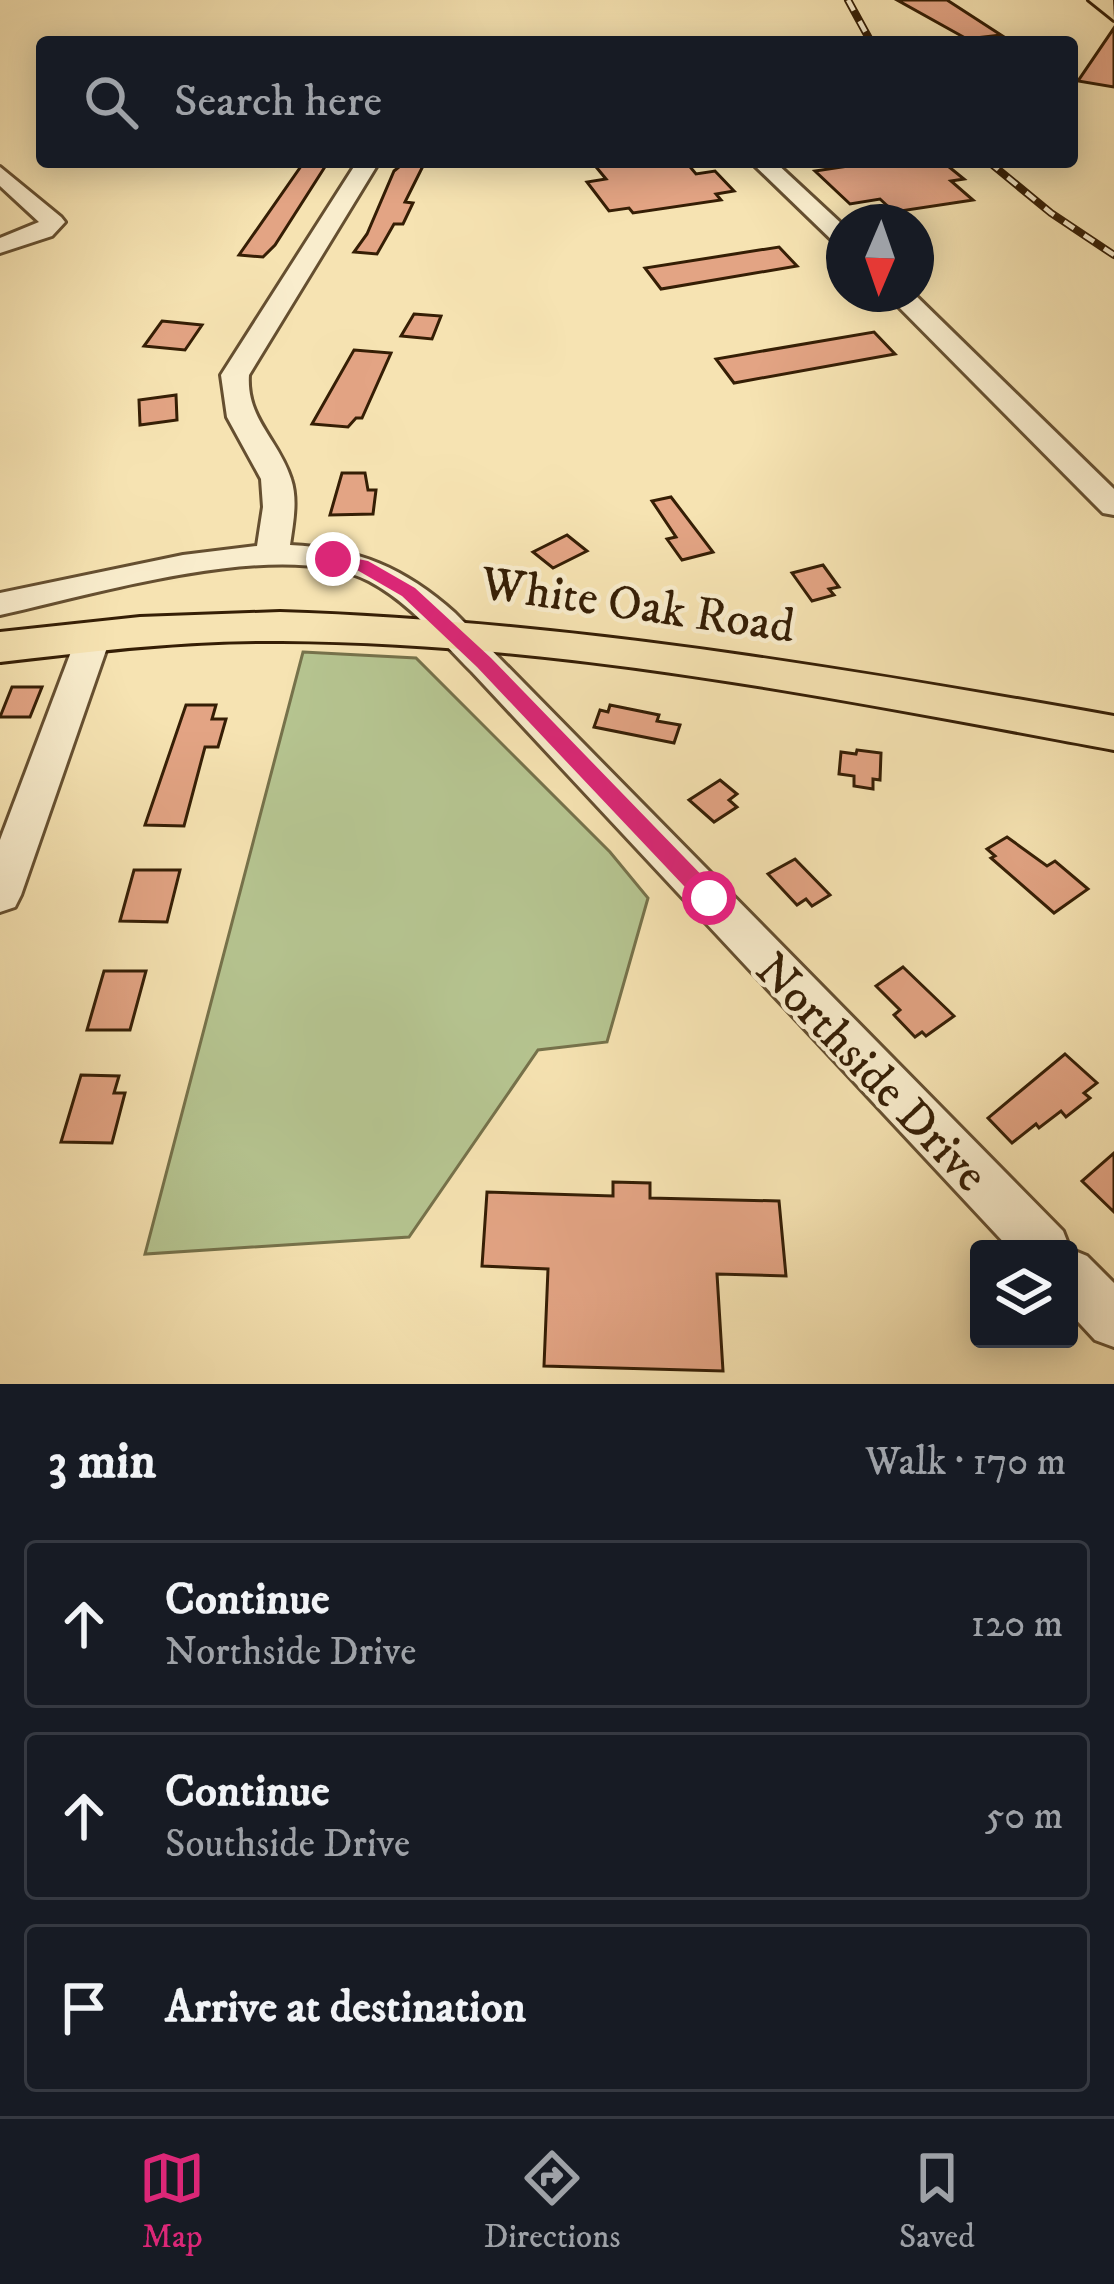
<!DOCTYPE html>
<html lang="en">
<head>
<meta charset="utf-8">
<style>
  body { margin:0; font-family:"IM FELL DW Pica",serif; background:#242831; color:#f1f3f6 }
  .controls { position:absolute; right:36px; bottom:36px; display:grid; overflow:hidden; border-radius:12px; box-shadow:0 6px 30px #0003 }
  .controls button { width:108px; height:108px; display:grid; place-items:center; padding:0; border:0; border-bottom:3px solid #363941; background:#171b24; color:#f1f3f6; font:60px sans-serif }
  .compass { position:absolute; left:826px; top:204px; width:108px; height:108px; border-radius:50%; background:#171b24; box-shadow:0 6px 30px #0003; rotate:182deg }
  .stop { position:absolute; width:36px; height:36px; margin:-27px; border:9px solid #db2777; border-radius:50%; background:#fff }
  .stop.end { background:#db2777; border-color:#fff; box-shadow:0 3px 12px #0008 }
  .list { margin:0; padding:0; list-style:none }
  h2 { display:flex; justify-content:space-between; align-items:center; height:156px; margin:0; padding:0 48px; font-size:51px }
  h2 small { font-size:39px; font-weight:400; color:#9ea1a6 }
  .list li { display:grid; grid-template-columns:78px 1fr auto; gap:36px; align-items:center; box-sizing:border-box; height:168px; margin:0 24px 24px; padding:0 24px; border:3px solid #363941; border-radius:12px }
  .list b { display:block; font-size:45px; white-space:nowrap }
  .list p { margin:0; font-size:39px; white-space:nowrap; color:#9ea1a6 }
  .list em { font-size:39px; font-style:normal; color:#9ea1a6 }
  .icon { flex:none; width:66px; height:66px; fill:none; stroke:currentColor; stroke-width:2; stroke-linecap:round; stroke-linejoin:round }
  .map { position:relative; flex:none; width:1114px; height:1384px; overflow:hidden }
  .search { position:absolute; background:#171b24; box-shadow:0 6px 30px #0003; left:36px; right:36px; top:36px; height:132px; display:flex; align-items:center; gap:30px; box-sizing:border-box; padding:0 42px; border-radius:12px; color:#9ea1a6; font-size:45px }
  .sheet { height:732px; background:#171b24 }
  nav { display:flex; justify-content:space-around; align-items:center; box-sizing:border-box; height:168px; border-top:3px solid #363941; background:#171b24; font-size:33px; color:#9ea1a6 }
  nav a { display:grid; justify-items:center; gap:6px }
  nav .on { color:#db2777 }
  .map>svg:first-child { display:block }
  .green { fill:#b6c591; stroke:#76724b; stroke-width:3 }
  .building { fill:#e3a484; stroke:#351e05; stroke-width:3 }
  .lines { fill:none; stroke-linecap:round; stroke-linejoin:round }
  .minor-casing { stroke:#654f30; stroke-width:6 }
  .major-casing { stroke:#351e05; stroke-width:6 }
  .minor { fill:#f9edcd; fill-rule:evenodd }
  .major { fill:#f6e3b2; fill-rule:evenodd }
  .rail-casing { stroke:#351e05; stroke-width:8 }
  .rail { stroke:#f9edcd; stroke-width:4.5; stroke-dasharray:12; stroke-linecap:butt }
  .route { fill:#db2777 }
  .labels { text-anchor:middle; stroke-width:9; stroke-linejoin:round; paint-order:stroke }
  .street-label { font-size:48px; fill:#351e05; stroke:#f9edcd }
</style>
</head>
<body>
<div class="map">
<svg width="1114" height="1384" viewBox="0 0 1114 1384">
  <rect width="100%" height="100%" fill="#f6e3b2"/>
  <filter id="stains"><feTurbulence type="fractalNoise" baseFrequency=".00167" numOctaves="4"/><feColorMatrix values="0 0 0 0 .2 0 0 0 0 .09 0 0 0 0 .02 0 0 0 .5 -.17"/></filter>
  <radialGradient id="worn" r=".72"><stop offset=".6" stop-color="#630" stop-opacity="0"/><stop offset="1" stop-color="#630" stop-opacity=".3"/></radialGradient>
  <polygon class="green" points="303,652 416,658 610,852 648,898 607,1042 538,1050 409,1237 145,1254"/>
  <g class="building">
    <polygon points="897,0 947,0 1001,35 967,39"/>
    <polygon points="1114,28 1114,87 1078,81"/>
    <polygon points="304,162 328,162 275,245 263,257 239,255"/>
    <polygon points="405,162 425,162 405,202 413,203 403,224 394,224 377,254 354,252 367,234 394,171"/>
    <polygon points="592,162 686,162 696,174 715,171 734,191 716,194 721,200 633,213 629,208 609,211 587,182 606,179"/>
    <polygon points="875,162 943,162 964,179 951,181 973,200 894,212 880,199 850,204 815,171"/>
    <polygon points="779,247 797,266 661,289 645,268"/>
    <polygon points="414,314 441,316 432,339 401,336"/>
    <polygon points="162,321 202,325 185,350 144,346"/>
    <polygon points="874,332 895,354 734,383 716,359"/>
    <polygon points="354,350 391,353 362,418 356,418 348,427 312,424"/>
    <polygon points="176,395 177,420 140,425 139,400"/>
    <polygon points="342,473 365,473 368,490 376,490 373,514 330,515"/>
    <polygon points="671,497 713,552 682,560 667,539 676,537 652,501"/>
    <polygon points="567,535 587,551 553,568 533,552"/>
    <polygon points="823,565 839,587 829,589 834,595 812,601 792,573"/>
    <polygon points="12,687 42,687 30,717 0,717"/>
    <polygon points="186,705 216,705 212,719 226,719 218,747 205,747 184,826 145,825"/>
    <polygon points="610,705 659,715 657,721 680,725 674,743 594,727 600,710 608,712"/>
    <polygon points="857,750 881,753 880,780 873,779 873,789 854,786 854,776 839,774 841,752 856,754"/>
    <polygon points="720,780 737,794 729,800 737,807 714,822 689,800"/>
    <polygon points="1007,837 1047,866 1055,861 1088,889 1054,913 991,858 995,856 987,849"/>
    <polygon points="795,859 830,895 812,906 806,899 797,905 768,874"/>
    <polygon points="134,870 180,870 167,922 120,921"/>
    <polygon points="903,967 954,1016 926,1036 922,1032 915,1037 894,1015 900,1010 876,986"/>
    <polygon points="104,971 146,971 130,1030 87,1030"/>
    <polygon points="1065,1054 1097,1083 1084,1093 1090,1098 1066,1117 1061,1111 1039,1128 1036,1124 1012,1143 988,1118"/>
    <polygon points="81,1075 119,1076 114,1093 125,1093 112,1143 61,1142"/>
    <polygon points="1114,1153 1114,1212 1082,1181"/>
    <polygon points="613,1182 650,1183 650,1198 779,1201 786,1276 717,1274 723,1371 544,1366 548,1269 482,1266 487,1192 613,1196"/>
  </g>
  <g class="lines">
    <defs>
      <g id="minor">
        <path d="M357,162H379L249,375C246,419 279,440 291,479C298,500 293,524 290,545C357,548 405,568 455,613L1063,1231L1070,1249L1087,1256L1114,1283V1347L1095,1340L1069,1312V1249H1010L472,672C440,640 409,602 369,581C282,536 94,595 0,615V593L183,555L257,546L263,507L261,479L227,417L221,375Z"/>
        <polygon points="751,162 775,162 844,226 844,246 836,244"/>
        <polygon points="0,167 61,217 65,222 52,236 0,253 0,238 39,222 0,186"/>
        <polygon points="886,294 914,294 1114,489 1114,515 1103,513"/>
        <polygon points="94,624 106,628 111,636 21,895 15,907 0,912 0,840 77,636 82,628"/>
      </g>
      <g id="major">
        <polygon points="1089,0 1113,0 1114,20"/>
        <path d="M280,612C562,621 837,667 1114,716V750C839,699 563,643 282,641C187,640 94,651 0,662V632L140,617Z"/>
      </g>
    </defs>
    <use href="#minor" class="minor-casing"/>
    <use href="#major" class="major-casing"/>
    <use href="#minor" class="minor"/>
    <use href="#major" class="major"/>
    <defs>
      <g id="rail">
        <polyline points="848,0 871,42"/>
        <polyline points="989,162 1051,213 1114,255"/>
      </g>
    </defs>
    <use href="#rail" class="rail-casing"/>
    <use href="#rail" class="rail"/>
  </g>
  <polygon class="route" points="333,554 368,561 415,588 491,658 717,891 717,904 701,904 477,667 402,596 357,570 327,563 325,559"/>
  <g class="labels">
    <g class="street-label">
      <text transform="translate(638 603) rotate(8)" y="17">White Oak Road</text>
      <text transform="translate(873 1071) rotate(46)" y="17">Northside Drive</text>
    </g>
  </g>
  <rect width="100%" height="100%" filter="url(#stains)"/>
  <rect width="100%" height="100%" fill="url(#worn)"/>
</svg>
<div class="controls">
<button><svg class="icon" aria-label="layers" viewBox="0 0 24 24"><path d="M12 4l9 5-9 5-9-5zM3 14l9 5 9-5"/></svg></button>
</div>
<svg class="compass" viewBox="-18 -18 36 36"><path d="M0-13l5 13h-10z" fill="#e53935"/><path d="M0 13l5-13h-10z" fill="#9ea1a6"/></svg>
<div class="stop" style="left:709px;top:898px"></div>
<div class="stop end" style="left:333px;top:559px"></div>
<div class="search"><svg class="icon" aria-label="search" viewBox="0 0 24 24"><circle cx="10" cy="10" r="6"/><path d="M15 15l6 6"/></svg>Search here</div>
</div>
<section class="sheet">
<h2>3 min<small>Walk · 170 m</small></h2>
<ul class="list">
<li><svg class="icon" aria-label="ahead" viewBox="0 0 24 24"><path d="M12 20V5M6 11l6-6 6 6"/></svg><div><b>Continue</b><p>Northside Drive</p></div><em>120 m</em></li>
<li><svg class="icon" aria-label="ahead" viewBox="0 0 24 24"><path d="M12 20V5M6 11l6-6 6 6"/></svg><div><b>Continue</b><p>Southside Drive</p></div><em>50 m</em></li>
<li><svg class="icon" aria-label="arrive" viewBox="0 0 24 24"><path d="M6 21V4h12l-3 4 3 4H6"/></svg><div><b>Arrive at destination</b></div></li>
</ul>
</section>
<nav>
<a class="on"><svg class="icon" aria-label="map" viewBox="0 0 24 24"><path d="M3 6l6-2 6 2 6-2v14l-6 2-6-2-6 2zM9 4v14M15 6v14"/></svg>Map</a>
<a><svg class="icon" aria-label="directions" viewBox="0 0 24 24"><path d="M12 3l9 9-9 9-9-9zM9 14v-3h6M13 9l2 2-2 2"/></svg>Directions</a>
<a><svg class="icon" aria-label="saved" viewBox="0 0 24 24"><path d="M7 4h10v16l-5-4-5 4z"/></svg>Saved</a>
</nav>
</body>
</html>
